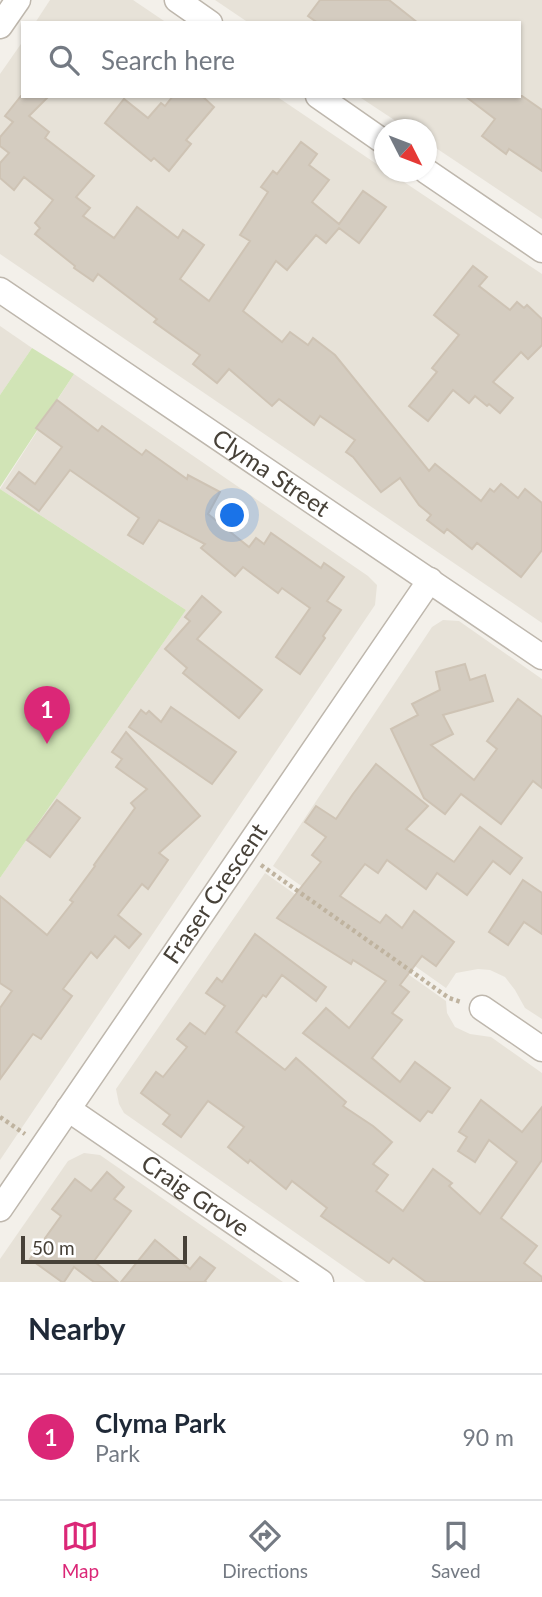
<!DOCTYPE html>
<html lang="en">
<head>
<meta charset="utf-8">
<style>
  body { margin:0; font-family:Lato,sans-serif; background:#f2f2f3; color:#1f2937 }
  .compass { position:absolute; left:374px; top:119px; width:63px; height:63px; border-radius:50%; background:#fff; box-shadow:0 2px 5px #0004; rotate:132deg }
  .scale { position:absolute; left:21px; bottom:18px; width:166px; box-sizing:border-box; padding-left:7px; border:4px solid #474138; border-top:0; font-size:19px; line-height:24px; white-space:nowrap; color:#474138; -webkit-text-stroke:5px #fff; paint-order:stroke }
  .you { position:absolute; left:233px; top:516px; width:24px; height:24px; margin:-18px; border:5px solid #fff; border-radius:50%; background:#1a73e8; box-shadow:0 0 0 10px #1a73e833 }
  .badge { display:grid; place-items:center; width:46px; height:46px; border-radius:50%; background:#db2777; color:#fff; font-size:23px; font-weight:700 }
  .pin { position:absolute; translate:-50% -58px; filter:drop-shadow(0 2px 4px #0008) }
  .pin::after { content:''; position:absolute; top:37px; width:24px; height:21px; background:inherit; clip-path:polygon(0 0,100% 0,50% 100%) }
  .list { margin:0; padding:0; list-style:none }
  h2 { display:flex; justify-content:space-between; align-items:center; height:91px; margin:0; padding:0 28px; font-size:30px }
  h2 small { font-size:23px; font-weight:400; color:#747a83 }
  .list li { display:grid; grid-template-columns:46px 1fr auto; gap:21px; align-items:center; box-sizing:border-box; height:126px; padding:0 28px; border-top:2px solid #e0e1e3 }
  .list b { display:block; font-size:26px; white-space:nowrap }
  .list p { margin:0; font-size:23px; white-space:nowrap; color:#747a83 }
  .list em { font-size:23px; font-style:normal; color:#747a83 }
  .icon { flex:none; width:38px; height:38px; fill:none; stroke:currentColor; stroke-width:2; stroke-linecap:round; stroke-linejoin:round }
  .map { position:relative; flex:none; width:542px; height:1282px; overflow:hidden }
  .search { position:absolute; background:#fff; box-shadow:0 2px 5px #0004; left:21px; right:21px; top:21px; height:77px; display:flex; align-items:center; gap:18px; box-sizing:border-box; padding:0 24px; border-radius:0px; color:#747a83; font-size:26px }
  .sheet { height:217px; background:#fff }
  nav { display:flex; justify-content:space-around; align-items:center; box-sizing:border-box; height:98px; border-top:2px solid #e0e1e3; background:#fff; font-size:19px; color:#747a83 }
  nav a { display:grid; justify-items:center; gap:4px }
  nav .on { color:#db2777 }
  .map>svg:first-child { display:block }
  .residential { fill:#e7e2d8 }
  .green { fill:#d1e4b6 }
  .building { fill:#d4ccc0; stroke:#cec3b4; stroke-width:2 }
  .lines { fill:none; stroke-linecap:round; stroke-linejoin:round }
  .minor-casing { stroke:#beb7ad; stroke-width:27 }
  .path { stroke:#bfb39f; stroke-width:4.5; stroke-dasharray:3.5 3.5; stroke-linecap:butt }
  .minor { stroke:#fff; stroke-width:24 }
  .labels { text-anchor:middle; stroke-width:5; stroke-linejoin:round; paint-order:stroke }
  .street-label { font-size:24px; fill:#474138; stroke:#fff }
</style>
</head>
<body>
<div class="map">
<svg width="542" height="1282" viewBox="0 0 542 1282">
  <rect width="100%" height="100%" fill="#f3f0ea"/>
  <g class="residential">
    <polygon points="50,0 133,0 167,23 35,23"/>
    <polygon points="215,0 542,0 542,219 427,142 426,130 408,129 358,96 519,96 519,23 249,23"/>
    <polygon points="23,41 23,96 276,96 384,169 384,172 389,172 542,274 542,623 0,254 0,74"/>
    <polygon points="0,326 32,348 0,395"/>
    <polygon points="74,374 368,576 377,585 375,605 0,1160 0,878 186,610 0,489"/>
    <polygon points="443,620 459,621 542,679 542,1019 525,1008 515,990 505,977 490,970 478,969 456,973 446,988 273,866 432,627"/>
    <polygon points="265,873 446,1001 447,1013 455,1027 470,1034 491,1037 542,1073 542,1282 366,1282 124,1113 119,1104 116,1089"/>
    <polygon points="84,1153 100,1155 283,1282 0,1282 0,1259 68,1161"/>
  </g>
  <g class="green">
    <polygon points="32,348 74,374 0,487 0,395"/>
    <polygon points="0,489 186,610 0,878"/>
  </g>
  <g class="building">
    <polygon points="320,0 389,0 418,23 318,23 308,16"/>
    <polygon points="21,96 49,96 29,116 49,132 45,138 94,176 76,197 90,208 83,216 114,238 137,207 178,238 183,230 204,245 180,279 209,301 250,241 240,235 268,192 261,187 273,171 277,174 301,142 317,154 309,165 329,180 312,202 339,224 363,191 386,207 359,243 339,228 326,243 316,235 287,270 276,261 243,311 282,342 290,332 308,345 313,338 335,355 429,471 435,464 481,501 490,489 494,492 501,484 518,498 525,489 542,503 542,550 521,577 477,543 472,549 447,529 444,533 427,520 431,515 419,505 400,478 381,492 353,457 346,452 355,440 320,416 314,425 279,399 272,406 229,369 217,383 193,364 200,355 154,322 157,319 98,274 93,281 74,268 75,266 35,234 40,228 35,223 53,200 24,177 14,190 0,178 0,163 9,153 0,146 0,137 13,122 5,116"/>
    <polygon points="173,96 202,96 214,107 186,140 191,144 169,171 154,158 151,161 105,123 124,99 148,118 161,103 165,106"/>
    <polygon points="465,96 522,96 542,110 542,171 509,149 506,154 482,136 495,119"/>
    <polygon points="473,266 487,277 479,286 510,310 517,302 524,308 527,305 542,319 542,345 528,359 521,352 493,382 513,398 500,413 489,404 487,406 475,396 469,403 453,390 428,421 409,406 437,372 432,368 459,335 434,315"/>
    <polygon points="57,400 98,431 102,426 142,455 146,450 187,479 188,475 220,492 208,514 249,547 256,538 264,544 271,533 321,568 324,563 344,577 327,601 341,610 323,636 325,638 300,674 276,657 310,608 282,588 278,593 243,567 235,576 201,548 205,544 159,520 143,544 128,535 139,518 70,470 39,511 7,488 19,472 35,484 62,447 36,428"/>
    <polygon points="202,596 221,612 197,639 262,690 239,718 183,673 187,668 165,649 190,621 185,617"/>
    <polygon points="465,664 470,680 485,675 493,701 443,715 453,734 431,745 474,780 497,749 487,741 518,699 542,717 542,788 533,781 501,824 461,794 445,814 424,798 391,729 418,715 412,704 440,690 436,672"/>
    <polygon points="171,707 236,752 212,784 129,727 141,710 146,714 149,711 161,722"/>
    <polygon points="126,732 200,816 159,853 168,860 148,889 142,884 118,915 141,934 129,948 115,936 97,958 91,952 63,989 72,996 41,1039 33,1034 0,1079 0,1008 12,991 0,983 0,896 47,935 73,902 70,900 95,866 94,865 135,808 131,803 147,789 116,767 122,759 112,752"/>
    <polygon points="376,764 428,806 406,829 454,862 480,827 522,858 510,874 493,861 467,895 437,873 426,889 387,860 378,873 365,864 340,896 380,923 386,915 402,928 414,911 454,942 436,966 422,956 400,985 409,992 392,1013 402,1020 372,1058 400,1082 415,1062 450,1088 432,1113 428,1111 420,1121 303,1033 326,1008 349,1028 386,981 353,960 351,964 277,918 321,862 312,855 326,837 305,822 316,806 336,819 353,794"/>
    <polygon points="57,800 80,818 50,857 27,840"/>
    <polygon points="523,880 542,893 542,934 524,922 508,945 489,932"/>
    <polygon points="255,934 326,987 316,1001 282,975 266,997 263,995 236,1032 285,1070 296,1058 346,1102 343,1106 373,1126 392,1142 373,1164 388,1175 376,1191 403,1211 433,1169 452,1183 449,1186 480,1214 517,1162 489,1140 475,1162 458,1151 467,1137 459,1132 481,1100 522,1132 542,1107 542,1160 501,1218 537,1246 524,1263 542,1277 542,1282 426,1282 393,1258 389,1263 321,1216 327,1208 292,1181 286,1189 250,1160 248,1163 228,1147 244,1127 208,1101 181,1137 163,1124 170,1115 141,1093 156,1072 163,1077 187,1047 177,1039 190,1023 205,1034 225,1006 206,993 217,978 222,982"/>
    <polygon points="107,1172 124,1187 114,1199 131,1211 94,1261 118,1282 94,1282 74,1267 64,1282 62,1282 30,1259 61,1216 52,1209 75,1179 91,1191"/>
    <polygon points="155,1240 190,1269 200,1257 215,1268 205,1281 206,1282 121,1282"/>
  </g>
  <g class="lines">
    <defs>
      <g id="minor">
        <polyline points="177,0 210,23"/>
        <polyline points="0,26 18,0"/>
        <polyline points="318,96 384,142"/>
        <polyline points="426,171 542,250"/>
        <path id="s1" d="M0,290L542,657"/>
        <polyline points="482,1008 542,1049"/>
        <path id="s2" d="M68,1109L321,1282"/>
        <path id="s3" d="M0,1209L430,580"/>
      </g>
    </defs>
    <use href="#minor" class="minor-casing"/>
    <g class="path">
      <polyline points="261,865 449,998 461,1002"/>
      <polyline points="0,1117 25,1134"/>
    </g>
    <use href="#minor" class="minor"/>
  </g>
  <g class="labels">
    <g class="street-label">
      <text dy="8" stroke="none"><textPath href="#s1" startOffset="327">Clyma Street</textPath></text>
      <text dy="8" stroke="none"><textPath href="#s3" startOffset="382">Fraser Crescent</textPath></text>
      <text dy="8" stroke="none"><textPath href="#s2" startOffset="154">Craig Grove</textPath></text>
    </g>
  </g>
</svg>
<svg class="compass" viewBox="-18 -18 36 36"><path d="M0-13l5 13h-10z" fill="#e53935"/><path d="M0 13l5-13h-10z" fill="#747a83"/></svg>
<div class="scale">50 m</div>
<div class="you"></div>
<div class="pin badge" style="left:47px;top:744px">1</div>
<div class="search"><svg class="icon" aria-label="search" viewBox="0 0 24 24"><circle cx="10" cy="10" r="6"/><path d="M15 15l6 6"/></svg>Search here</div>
</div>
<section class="sheet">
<h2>Nearby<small></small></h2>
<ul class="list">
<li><span class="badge">1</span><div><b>Clyma Park</b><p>Park</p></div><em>90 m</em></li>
</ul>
</section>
<nav>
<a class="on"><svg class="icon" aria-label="map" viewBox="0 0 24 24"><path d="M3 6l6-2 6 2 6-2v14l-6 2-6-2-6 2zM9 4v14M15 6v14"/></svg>Map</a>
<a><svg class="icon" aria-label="directions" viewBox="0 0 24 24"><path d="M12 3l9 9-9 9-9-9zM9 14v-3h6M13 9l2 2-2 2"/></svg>Directions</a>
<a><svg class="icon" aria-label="saved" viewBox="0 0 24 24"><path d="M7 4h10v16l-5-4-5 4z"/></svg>Saved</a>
</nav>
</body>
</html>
